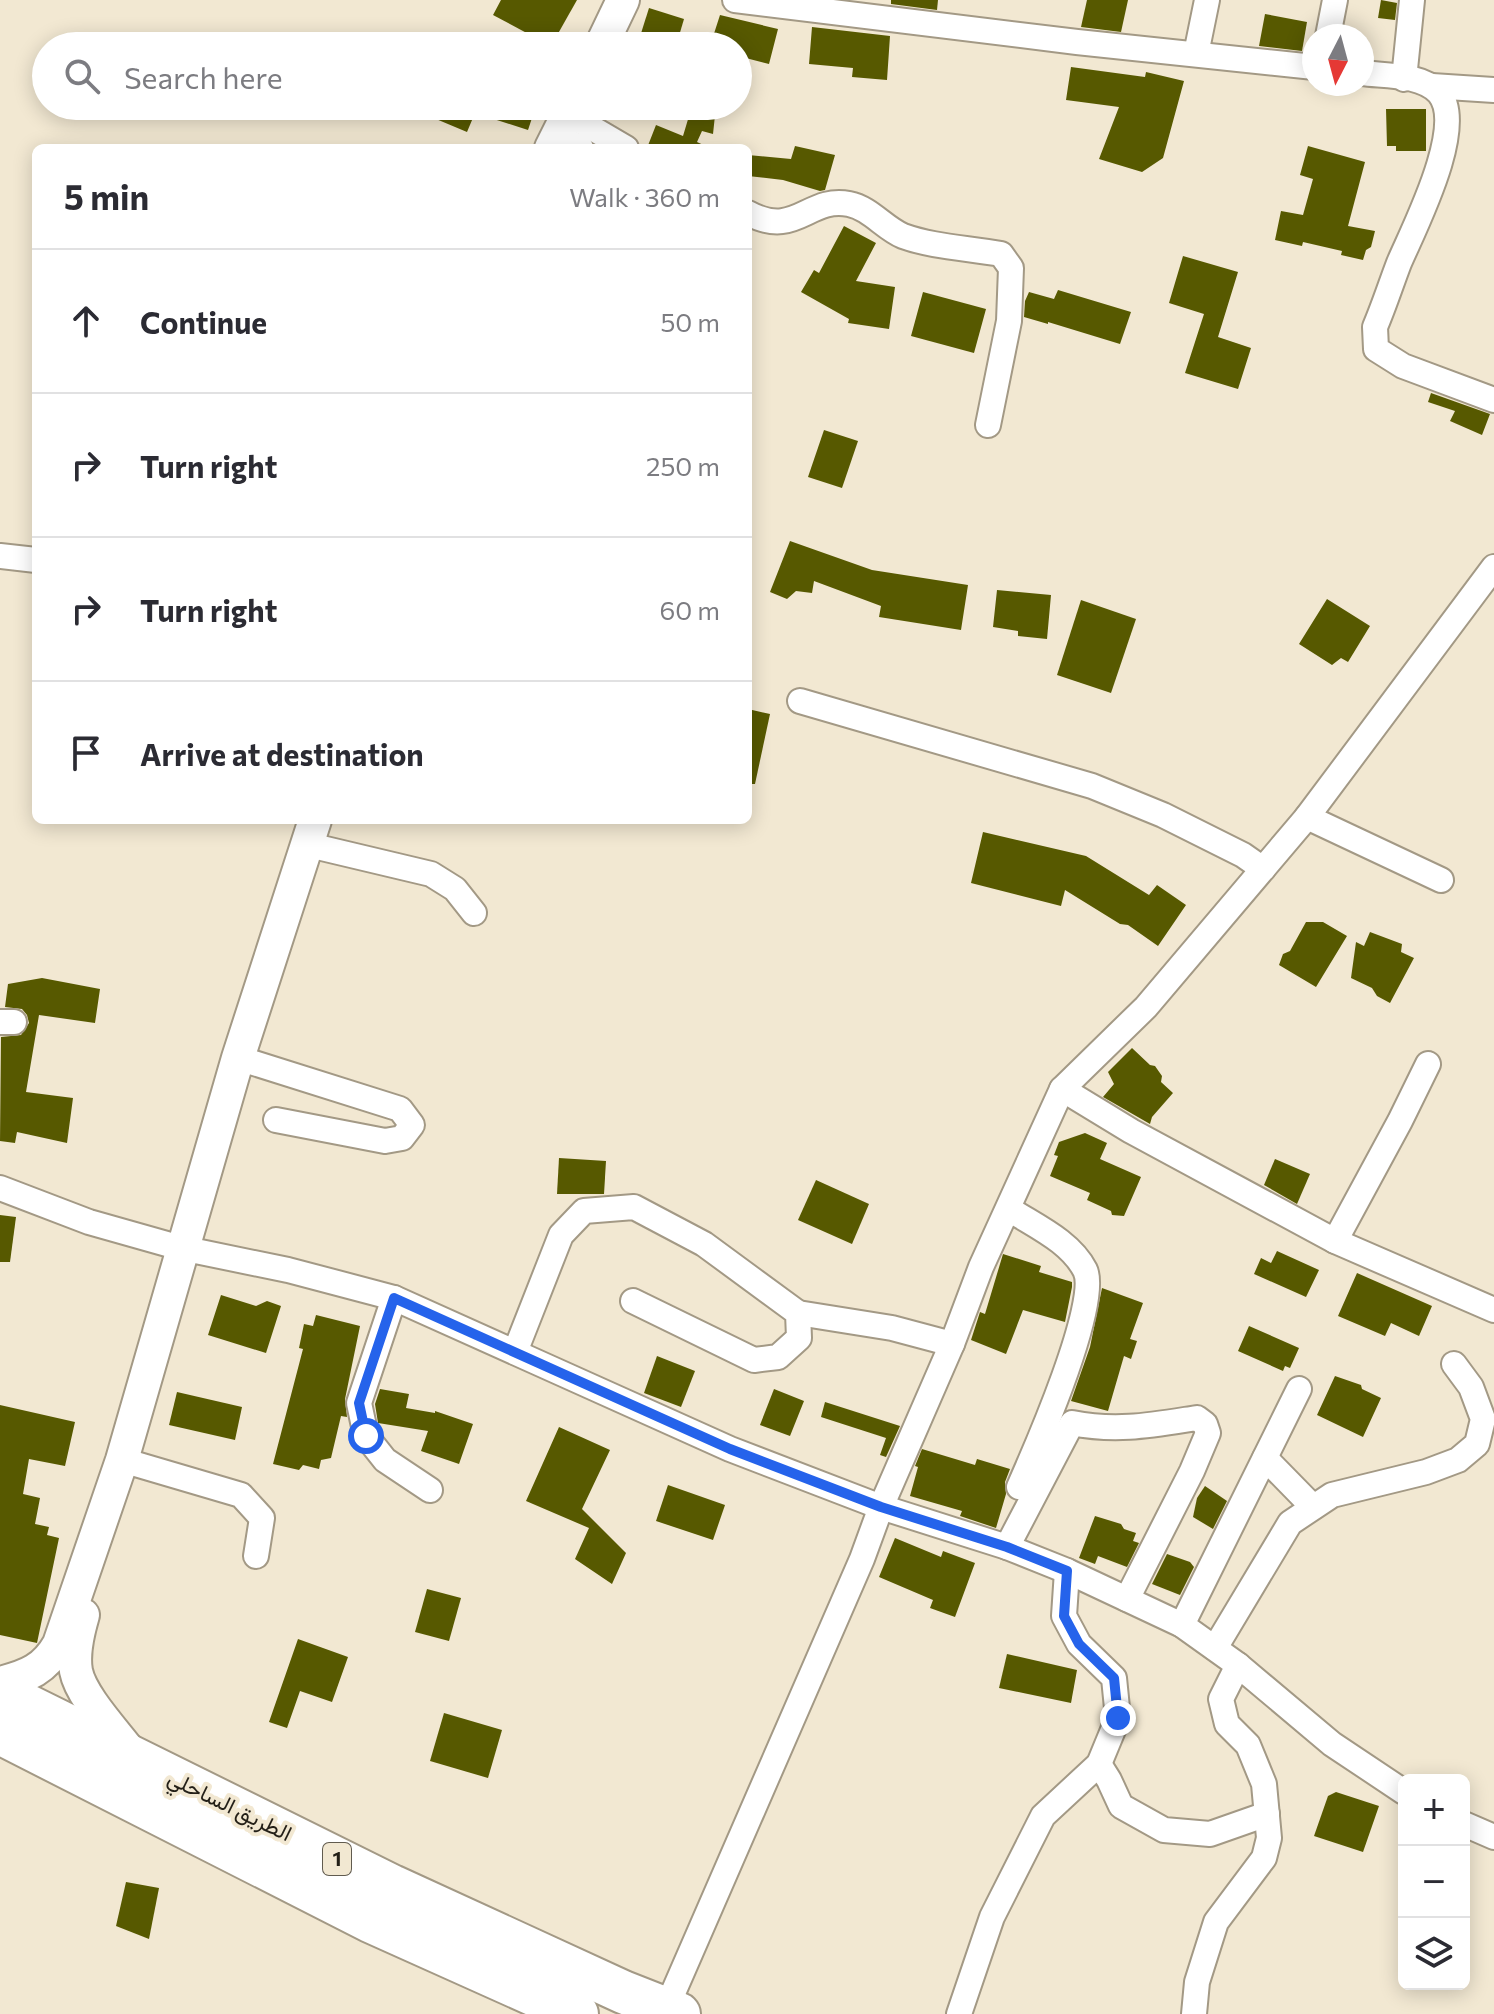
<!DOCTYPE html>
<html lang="en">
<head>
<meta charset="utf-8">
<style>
  body { margin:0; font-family:Commissioner,Vazirmatn,sans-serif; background:#f7f7f7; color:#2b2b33 }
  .controls { position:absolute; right:24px; bottom:24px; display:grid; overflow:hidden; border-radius:12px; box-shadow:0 4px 20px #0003 }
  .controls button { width:72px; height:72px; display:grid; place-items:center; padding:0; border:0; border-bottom:2px solid #e1e1e2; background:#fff; color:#2b2b33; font:40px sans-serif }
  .compass { position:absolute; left:1302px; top:24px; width:72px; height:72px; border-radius:50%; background:#fff; box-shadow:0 4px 20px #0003; rotate:186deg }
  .stop { position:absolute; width:24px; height:24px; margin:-18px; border:6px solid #2563eb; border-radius:50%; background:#fff }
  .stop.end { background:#2563eb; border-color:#fff; box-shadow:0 2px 8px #0008 }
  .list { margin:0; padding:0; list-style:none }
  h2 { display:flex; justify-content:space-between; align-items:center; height:104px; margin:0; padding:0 32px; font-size:34px }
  h2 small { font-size:26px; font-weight:400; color:#7c7c81 }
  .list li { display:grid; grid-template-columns:52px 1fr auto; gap:24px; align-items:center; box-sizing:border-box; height:144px; padding:0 32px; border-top:2px solid #e1e1e2 }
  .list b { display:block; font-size:30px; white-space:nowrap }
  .list em { font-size:26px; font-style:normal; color:#7c7c81 }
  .icon { flex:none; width:44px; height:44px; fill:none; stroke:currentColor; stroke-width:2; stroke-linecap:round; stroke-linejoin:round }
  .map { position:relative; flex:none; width:1494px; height:2014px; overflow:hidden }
  .search { position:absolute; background:#fff; box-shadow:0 4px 20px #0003; left:32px; top:32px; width:720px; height:88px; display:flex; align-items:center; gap:20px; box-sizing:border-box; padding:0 28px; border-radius:44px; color:#7c7c81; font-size:30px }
  .panel { position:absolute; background:#fff; box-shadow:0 4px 20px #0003; left:32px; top:144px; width:720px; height:680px; border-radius:12px }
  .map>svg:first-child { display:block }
  .building { fill:#575900 }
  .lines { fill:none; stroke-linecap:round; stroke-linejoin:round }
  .street-casing { stroke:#a39985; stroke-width:28 }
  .secondary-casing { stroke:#a39985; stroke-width:36 }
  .highway-casing { stroke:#a39985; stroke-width:46 }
  .street { stroke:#fff; stroke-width:24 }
  .secondary { stroke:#fff; stroke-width:32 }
  .highway { stroke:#fff; stroke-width:42 }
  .route { stroke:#2563eb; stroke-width:10 }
  .labels { text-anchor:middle; stroke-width:8; stroke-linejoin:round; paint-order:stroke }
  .shield { fill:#f2e8d2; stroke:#615b4f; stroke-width:2 }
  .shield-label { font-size:20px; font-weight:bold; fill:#231f17 }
  .street-label { font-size:22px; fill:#231f17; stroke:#f2e8d2 }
</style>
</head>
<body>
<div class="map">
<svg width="1494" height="2014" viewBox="0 0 1494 2014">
  <rect width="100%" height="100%" fill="#f2e8d2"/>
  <g class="building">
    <polygon points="501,0 577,0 551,46 493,15"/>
    <polygon points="891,0 938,0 937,10 891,4"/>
    <polygon points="1087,0 1128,0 1121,32 1081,27"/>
    <polygon points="1381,0 1397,3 1395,20 1378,18"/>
    <polygon points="649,8 684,19 676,46 637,46"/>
    <polygon points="1265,14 1307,22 1302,51 1259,46"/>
    <polygon points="720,15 778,29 769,64 738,56 738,46 710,46"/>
    <polygon points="812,27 890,36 887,80 852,77 853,68 809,64"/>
    <polygon points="1071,67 1145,77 1146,72 1184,81 1163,158 1142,172 1099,159 1119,107 1066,100"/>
    <polygon points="405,106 536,106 528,130 475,113 467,132"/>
    <polygon points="692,106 716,106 713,134 702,131 697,142 710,148 647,148 656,125 683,136"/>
    <polygon points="1386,109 1426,109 1426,151 1396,151 1396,146 1387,146"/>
    <polygon points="795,146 835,155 825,190 820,191 783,180 748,176 748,155 791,159"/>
    <polygon points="1308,146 1365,162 1348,226 1375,231 1371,247 1366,250 1363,260 1341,255 1342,251 1303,242 1302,246 1275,240 1281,211 1303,215 1313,179 1300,175"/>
    <polygon points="844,226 876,243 856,281 895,287 889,329 848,323 849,319 801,292 814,270 819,273"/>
    <polygon points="1183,256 1238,272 1218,337 1251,348 1238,389 1185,373 1204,314 1169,303"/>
    <polygon points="1058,290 1131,312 1120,344 1048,322 1048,324 1024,317 1025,301 1029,292 1054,299"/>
    <polygon points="923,292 986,309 974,353 911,336"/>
    <polygon points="1431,393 1490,414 1482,435 1450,421 1455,411 1428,402"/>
    <polygon points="824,430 858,441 842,488 808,477"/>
    <polygon points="790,541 872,570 968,585 961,630 879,617 881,606 814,581 812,593 796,591 787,599 770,592"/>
    <polygon points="997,590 1051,595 1047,639 1018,636 1018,631 993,627"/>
    <polygon points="1327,599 1370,626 1348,662 1341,658 1332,665 1299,644"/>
    <polygon points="1081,600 1136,619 1111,693 1057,675"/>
    <polygon points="748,709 770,714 755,784 748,784"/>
    <polygon points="983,832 1086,856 1149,895 1157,885 1186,905 1158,946 1128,925 1120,924 1065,890 1061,906 971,883"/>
    <polygon points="1306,922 1323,922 1347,936 1316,987 1279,965 1283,954 1290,951"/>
    <polygon points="1370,932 1402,944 1401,952 1414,958 1390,1003 1377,996 1372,988 1351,978 1356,942 1364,946"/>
    <polygon points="42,978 100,989 95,1023 39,1015 26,1092 73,1098 67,1143 17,1132 15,1143 0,1141 1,1037 21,1035 29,1023 27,1015 22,1009 5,1007 8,984"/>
    <polygon points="1132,1048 1150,1065 1155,1066 1162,1076 1161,1082 1173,1093 1152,1117 1150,1124 1103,1097 1114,1084 1108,1072"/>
    <polygon points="1085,1133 1107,1143 1100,1159 1141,1177 1124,1216 1112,1215 1111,1211 1087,1200 1090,1193 1050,1176 1058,1156 1054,1155 1059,1142"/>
    <polygon points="559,1158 606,1161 604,1194 557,1194"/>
    <polygon points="1275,1159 1310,1174 1297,1204 1264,1185"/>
    <polygon points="816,1180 869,1204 852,1244 798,1220"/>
    <polygon points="0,1215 16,1217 10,1262 0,1262"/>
    <polygon points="1277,1251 1319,1270 1306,1297 1254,1274 1261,1258 1271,1263"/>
    <polygon points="1003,1254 1041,1266 1039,1272 1072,1282 1072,1287 1065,1322 1023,1310 1006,1354 971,1340 980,1312 985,1314"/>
    <polygon points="1357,1273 1432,1306 1419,1336 1391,1323 1385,1336 1338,1316"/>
    <polygon points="1102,1288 1143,1303 1130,1339 1137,1341 1131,1359 1124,1356 1108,1411 1071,1401 1090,1347"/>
    <polygon points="221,1295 256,1306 267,1301 281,1306 266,1353 208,1335"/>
    <polygon points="316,1315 360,1326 345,1399 347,1417 341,1416 331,1458 321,1460 319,1469 303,1465 299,1470 273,1464 303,1349 299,1348 304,1324 313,1326"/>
    <polygon points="1249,1326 1299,1348 1290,1368 1285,1366 1283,1371 1238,1351"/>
    <polygon points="657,1356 695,1371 681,1407 644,1393"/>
    <polygon points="1335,1376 1361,1385 1362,1389 1381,1398 1363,1437 1317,1415"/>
    <polygon points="380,1389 409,1394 406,1408 435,1413 435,1411 473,1424 459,1464 421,1451 428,1431 378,1423 375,1404"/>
    <polygon points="774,1389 804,1401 790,1436 760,1425"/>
    <polygon points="177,1392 242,1407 235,1440 169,1425"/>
    <polygon points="825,1402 900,1426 886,1457 880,1455 886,1438 821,1417"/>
    <polygon points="0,1405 75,1422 65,1466 29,1459 23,1494 40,1498 35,1524 49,1527 47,1535 59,1538 37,1643 0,1635"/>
    <polygon points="559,1427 610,1450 582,1509 626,1553 612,1584 575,1559 589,1528 526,1501"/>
    <polygon points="922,1449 975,1465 977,1459 1010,1469 1005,1482 1006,1494 996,1528 960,1516 962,1511 910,1496 918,1467 915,1466"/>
    <polygon points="668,1485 725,1505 713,1540 656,1521"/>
    <polygon points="1205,1486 1227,1501 1213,1529 1193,1517 1197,1498"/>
    <polygon points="1095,1516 1121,1524 1124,1529 1136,1533 1133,1541 1139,1543 1127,1567 1098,1556 1095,1564 1079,1558"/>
    <polygon points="895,1538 941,1557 943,1551 975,1563 955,1617 930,1608 933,1600 879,1577"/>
    <polygon points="1167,1554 1190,1562 1194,1567 1180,1595 1152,1584"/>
    <polygon points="427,1589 461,1598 449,1641 415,1632"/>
    <polygon points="298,1639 348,1657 332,1702 300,1691 287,1728 269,1722"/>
    <polygon points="1007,1654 1077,1670 1071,1703 999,1688"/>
    <polygon points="444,1713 502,1730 488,1778 430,1761"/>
    <polygon points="1336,1792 1379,1806 1363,1852 1314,1836 1328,1796"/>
    <polygon points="126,1882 159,1888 149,1939 116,1926"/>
  </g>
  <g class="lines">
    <defs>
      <g id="street">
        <polyline points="735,0 1077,42 1314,67"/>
        <polyline points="1328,36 1335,0"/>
        <polyline points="1196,54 1207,0"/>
        <path d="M1362,73C1385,76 1422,74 1439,93C1467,126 1414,228 1399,263C1391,284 1384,306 1375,327L1376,349L1403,366L1494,400"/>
        <polyline points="1404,79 1412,0"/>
        <polyline points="1432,86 1494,90"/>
        <polyline points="568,114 626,148"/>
        <polyline points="557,136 581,148"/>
        <path d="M748,213C796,239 808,196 849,204C870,208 884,228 903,236C933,247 969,248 1001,254L1011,268L1009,321L988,425"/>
        <polyline points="0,556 36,560"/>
        <polyline points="800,701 1092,786 1163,815 1243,855 1263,869"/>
        <polyline points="1307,817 1441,880"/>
        <polyline points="309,845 431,874 455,889 474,913"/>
        <polyline points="0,1022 14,1022"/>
        <polyline points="238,1058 400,1109 412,1125 402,1138 385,1141 276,1120"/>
        <polyline points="1062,1089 1131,1131 1335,1241 1494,1310"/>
        <polyline points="0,1188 89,1222 181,1248 288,1270 394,1298 730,1449 881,1507 1007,1547 1067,1571 1182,1625 1238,1665 1332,1744 1404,1792"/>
        <path d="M1009,1209C1035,1226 1070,1241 1085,1270C1101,1301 1035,1451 1019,1487"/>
        <polyline points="1335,1241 1400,1121 1428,1064"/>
        <polyline points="394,1298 359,1403 366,1436 385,1460 430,1490"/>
        <polyline points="798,1313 892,1328 952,1344"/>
        <polyline points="515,1352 561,1235 584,1211 634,1207 704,1244 798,1313 799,1338 778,1357 754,1360 633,1301"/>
        <polyline points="1265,1458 1313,1507"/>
        <polyline points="122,1460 241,1495 262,1518 256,1556"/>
        <path d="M1007,1547L1072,1423C1117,1432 1152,1425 1197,1418L1205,1424L1208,1433L1192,1471L1127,1599"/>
        <polyline points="1182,1625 1299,1389"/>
        <polyline points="1215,1648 1290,1523 1332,1495 1426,1472 1458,1460 1477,1444 1483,1419 1471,1387 1454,1364"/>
        <polyline points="1099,1764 1109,1780 1121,1806 1164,1830 1210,1834 1267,1814"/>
        <polyline points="1464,1824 1494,1837"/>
        <polyline points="666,2009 862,1559 881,1507 952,1344 981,1267 1062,1089 1146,1007 1307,817 1494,567"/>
        <polyline points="959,2014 992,1917 1043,1816 1099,1764 1118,1718 1114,1678 1079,1644 1064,1616 1067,1571"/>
        <polyline points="1194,2014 1197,1982 1216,1922 1264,1858 1269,1838 1264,1784 1248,1745 1227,1724 1221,1699 1238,1665"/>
      </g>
      <g id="secondary">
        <polyline points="601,46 623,0"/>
        <polyline points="551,148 572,106"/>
        <path d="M83,1615C78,1632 73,1654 76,1671C81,1697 116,1733 132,1755"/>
        <path d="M0,1683C28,1676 45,1669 59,1644L122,1460L238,1058L315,820"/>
      </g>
      <g id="highway">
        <polyline points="0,1692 392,1886 623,1992 679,2014"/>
        <polyline points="0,1733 370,1921 577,2014"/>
      </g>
    </defs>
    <use href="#street" class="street-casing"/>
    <use href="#secondary" class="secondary-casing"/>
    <use href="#highway" class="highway-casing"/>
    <use href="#street" class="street"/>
    <use href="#secondary" class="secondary"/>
    <use href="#highway" class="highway"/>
  </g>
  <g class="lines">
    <polyline class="route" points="366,1436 359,1403 394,1298 730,1449 881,1507 1007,1547 1067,1571 1064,1616 1079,1644 1114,1678 1118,1718"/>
  </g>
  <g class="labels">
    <rect class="shield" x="323" y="1843" width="28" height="32" rx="6"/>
    <g class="shield-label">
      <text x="337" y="1866">1</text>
    </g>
    <g class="street-label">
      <text transform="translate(230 1805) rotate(26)" y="8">الطريق الساحلي</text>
    </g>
  </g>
</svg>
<div class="controls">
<button>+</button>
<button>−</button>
<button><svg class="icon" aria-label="layers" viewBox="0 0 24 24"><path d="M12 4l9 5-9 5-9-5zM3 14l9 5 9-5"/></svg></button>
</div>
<svg class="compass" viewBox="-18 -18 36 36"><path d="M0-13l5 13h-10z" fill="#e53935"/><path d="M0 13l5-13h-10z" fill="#7c7c81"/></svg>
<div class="stop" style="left:366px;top:1436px"></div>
<div class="stop end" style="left:1118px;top:1718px"></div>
<div class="search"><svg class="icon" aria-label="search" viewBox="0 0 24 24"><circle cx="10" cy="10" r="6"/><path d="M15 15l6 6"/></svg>Search here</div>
<section class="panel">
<h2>5 min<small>Walk · 360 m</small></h2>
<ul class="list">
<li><svg class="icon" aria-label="ahead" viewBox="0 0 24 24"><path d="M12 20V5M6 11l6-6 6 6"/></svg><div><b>Continue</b></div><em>50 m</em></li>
<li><svg class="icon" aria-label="right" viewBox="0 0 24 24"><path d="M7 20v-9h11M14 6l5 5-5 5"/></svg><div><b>Turn right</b></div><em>250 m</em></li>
<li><svg class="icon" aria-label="right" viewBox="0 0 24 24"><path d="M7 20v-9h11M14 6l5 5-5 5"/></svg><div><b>Turn right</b></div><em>60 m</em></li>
<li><svg class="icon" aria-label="arrive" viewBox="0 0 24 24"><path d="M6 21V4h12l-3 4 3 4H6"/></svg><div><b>Arrive at destination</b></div></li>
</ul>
</section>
</div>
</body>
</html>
